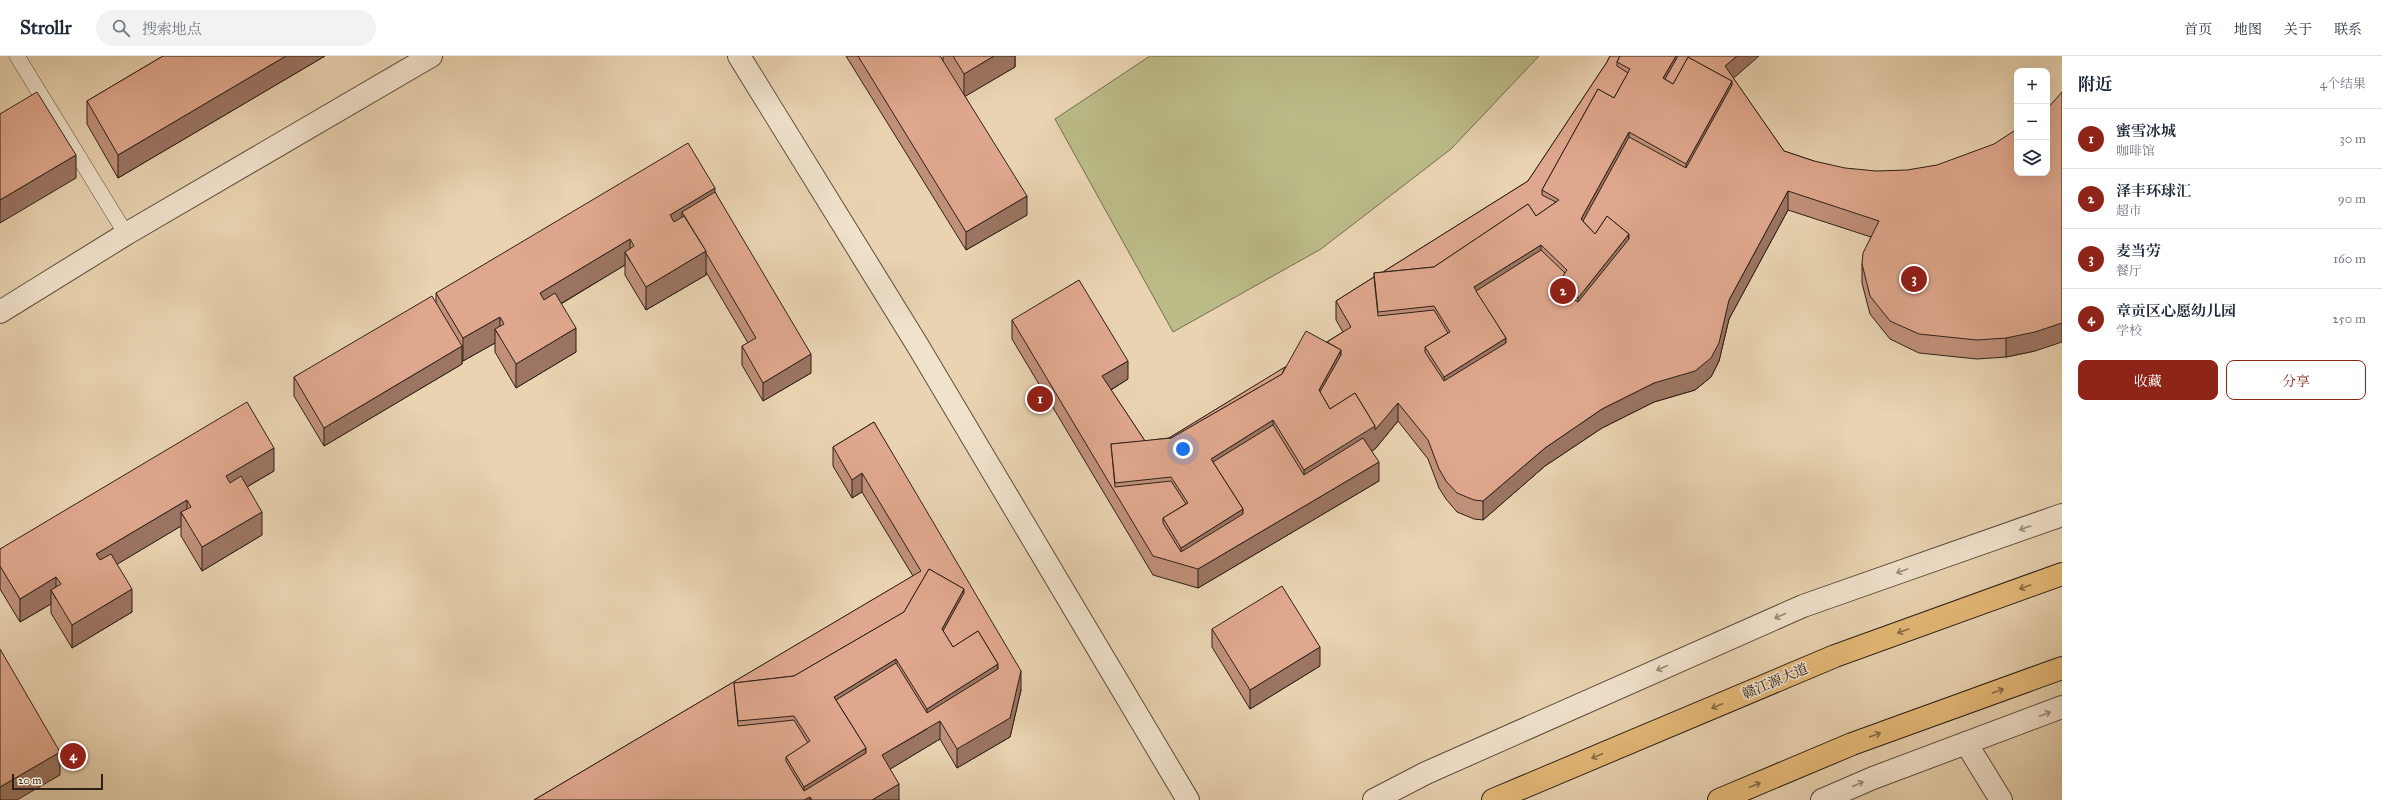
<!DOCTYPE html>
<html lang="zh">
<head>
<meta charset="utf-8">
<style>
  body { margin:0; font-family:"IM FELL Great Primer","Noto Serif SC",serif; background:#f2f2f3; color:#1f2937 }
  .controls { position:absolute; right:12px; top:12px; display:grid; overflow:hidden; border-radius:8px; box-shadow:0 4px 16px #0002 }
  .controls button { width:36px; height:36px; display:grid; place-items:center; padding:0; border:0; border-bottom:1px solid #e0e1e3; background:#fff; color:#1f2937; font:20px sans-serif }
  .scale { position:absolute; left:12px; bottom:10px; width:91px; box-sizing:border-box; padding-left:4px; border:2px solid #2e2018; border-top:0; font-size:11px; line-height:14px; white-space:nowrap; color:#2e2018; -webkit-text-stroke:3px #f1e2cc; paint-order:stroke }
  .you { position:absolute; left:1183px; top:393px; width:14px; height:14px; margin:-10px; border:3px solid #fff; border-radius:50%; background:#1a73e8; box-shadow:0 0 0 6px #1a73e833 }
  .badge { display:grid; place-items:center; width:26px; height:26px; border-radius:50%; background:#8f2418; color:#fff; font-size:13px; font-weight:700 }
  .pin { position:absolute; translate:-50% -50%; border:2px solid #fff; box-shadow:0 1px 4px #0006 }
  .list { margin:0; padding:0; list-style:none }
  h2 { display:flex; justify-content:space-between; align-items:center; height:52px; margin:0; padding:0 16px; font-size:17px }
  h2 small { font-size:13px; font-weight:400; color:#747a83 }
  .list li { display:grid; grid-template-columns:26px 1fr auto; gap:12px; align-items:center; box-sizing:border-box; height:60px; padding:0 16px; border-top:1px solid #e0e1e3 }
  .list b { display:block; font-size:15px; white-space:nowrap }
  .list p { margin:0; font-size:13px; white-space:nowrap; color:#747a83 }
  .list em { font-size:13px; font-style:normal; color:#747a83 }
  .actions { display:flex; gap:8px; padding:12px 16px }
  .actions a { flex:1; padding:9px 0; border:1px solid #8f2418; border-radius:8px; text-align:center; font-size:14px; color:#8f2418 }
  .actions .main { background:#8f2418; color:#fff }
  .icon { flex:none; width:22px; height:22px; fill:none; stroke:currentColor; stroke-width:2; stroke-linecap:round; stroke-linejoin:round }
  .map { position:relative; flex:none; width:2062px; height:744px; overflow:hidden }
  header { display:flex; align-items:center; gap:24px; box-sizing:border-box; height:56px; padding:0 20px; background:#fff; border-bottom:1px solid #e0e1e3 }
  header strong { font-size:19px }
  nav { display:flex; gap:22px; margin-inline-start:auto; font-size:14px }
  .search { width:280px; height:36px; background:#f2f2f3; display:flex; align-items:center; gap:10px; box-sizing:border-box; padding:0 14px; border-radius:22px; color:#747a83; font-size:15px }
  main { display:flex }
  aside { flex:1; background:#fff }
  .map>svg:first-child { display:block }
  .green { fill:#bb8; stroke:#746e50 }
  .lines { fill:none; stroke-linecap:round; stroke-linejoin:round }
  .service-casing { stroke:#5d4d3e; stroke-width:16 }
  .minor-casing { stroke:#5d4d3e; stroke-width:24 }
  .tertiary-casing { stroke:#5d4d3e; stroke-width:24 }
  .primary-casing { stroke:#2e2018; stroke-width:24 }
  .service { stroke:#f1e2cc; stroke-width:15 }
  .minor { stroke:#f1e2cc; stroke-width:22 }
  .tertiary { stroke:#f1e2cc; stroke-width:22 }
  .primary { stroke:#e4ba78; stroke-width:22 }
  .wall { fill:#c09079; stroke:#2e2018 }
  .shaded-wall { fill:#9c7563; stroke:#2e2018 }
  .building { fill:#dfa78d; stroke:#2e2018; fill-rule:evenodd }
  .oneway { stroke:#998b7b }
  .oneway2 { stroke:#896d48 }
  .labels { text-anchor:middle; stroke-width:3.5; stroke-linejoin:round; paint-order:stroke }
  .street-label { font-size:14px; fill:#2e2018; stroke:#f1e2cc }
</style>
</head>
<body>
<header>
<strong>Strollr</strong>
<div class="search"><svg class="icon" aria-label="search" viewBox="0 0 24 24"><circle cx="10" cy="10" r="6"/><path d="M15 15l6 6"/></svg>搜索地点</div>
<nav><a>首页</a><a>地图</a><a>关于</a><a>联系</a></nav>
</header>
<main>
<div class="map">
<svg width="2062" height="744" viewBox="0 0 2062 744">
  <rect width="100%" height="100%" fill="#e9d3b1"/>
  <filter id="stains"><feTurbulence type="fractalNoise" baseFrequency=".005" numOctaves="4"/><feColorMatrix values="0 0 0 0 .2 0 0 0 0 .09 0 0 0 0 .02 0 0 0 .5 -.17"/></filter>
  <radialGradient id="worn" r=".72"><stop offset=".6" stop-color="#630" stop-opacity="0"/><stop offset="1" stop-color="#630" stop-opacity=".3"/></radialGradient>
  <polygon class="green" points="1150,0 1539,0 1451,93 1321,193 1173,276 1055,63"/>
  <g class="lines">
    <defs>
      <polyline id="service" points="17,0 126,178"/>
      <polyline id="minor" points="1966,687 2001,744"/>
      <g id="tertiary">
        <polyline points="739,0 918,290 1188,744"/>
        <polyline points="0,256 126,178 431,0"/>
        <polyline points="1374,744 1426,717 1803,550 2062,459"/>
        <polyline points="1822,744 1873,722 2062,651"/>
      </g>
      <g id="primary">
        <polyline points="1493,744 1835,600 2062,518"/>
        <polyline points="1719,744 1852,688 2062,612"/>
      </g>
    </defs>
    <use href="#service" class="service-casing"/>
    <use href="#minor" class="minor-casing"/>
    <use href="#tertiary" class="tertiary-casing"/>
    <use href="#primary" class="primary-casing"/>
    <use href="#service" class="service"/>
    <use href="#minor" class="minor"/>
    <use href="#tertiary" class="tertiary"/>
    <use href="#primary" class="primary"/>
  </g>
  <g class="wall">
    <polygon points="163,0 325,0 118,122 87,68 87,45"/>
    <polygon points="846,0 940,0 943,5 943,0 1015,0 1015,11 965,40 1027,159 966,194"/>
    <polygon points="1610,0 1733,22 1784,95 1814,105 2035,295 2006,301 1977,303 1919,297 1890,283 1870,258 1862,227 1862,208 1871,181 1788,154 1729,263 1719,305 1711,321 1695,334 1654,346 1602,372 1545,410 1483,464 1474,463 1457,456 1446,443 1439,432 1428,403 1398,365 1375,393 1371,395 1379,425 1198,532 1153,519 1012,283 1012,264 1128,323 1111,334 1145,385 1169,382 1343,276 1336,264 1336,245 1374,221 1374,217 1383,216 1528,125 1607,6"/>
    <polygon points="715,136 811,317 763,345 742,309 742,290 748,287 706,216 706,219 646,254 625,219 625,209 561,248 576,296 516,332 495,296 495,287 463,305 462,304 462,308 324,390 294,340 294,321 436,246 436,237"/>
    <polygon points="874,366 1021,634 1010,681 957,712 940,683 890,713 899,744 534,744 913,520 862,436 852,442 833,410 833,391"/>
    <polygon points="274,415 247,431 262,479 202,515 181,480 181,470 117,508 132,556 72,592 51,557 51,548 20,566 0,533 0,493"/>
    <polygon points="1212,573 1320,610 1250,653 1212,591"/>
  </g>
  <g class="shaded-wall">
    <polygon points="286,0 325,0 118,122 118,99"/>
    <polygon points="994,0 1015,0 1015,11 964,41 964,18"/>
    <polygon points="1676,0 1688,0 1671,31 1663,22"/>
    <polygon points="1737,0 1759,0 1728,27 1725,10"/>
    <polygon points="1732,25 1732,48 1686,131 1686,108"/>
    <polygon points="1629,76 1629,99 1588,174 1581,163"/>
    <polygon points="76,99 76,122 0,167 0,144"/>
    <polygon points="715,132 715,155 682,156 682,175 670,182 670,159"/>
    <polygon points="1788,135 1788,154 1729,263 1719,305 1711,321 1695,334 1654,346 1602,372 1545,410 1483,464 1483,445 1545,392 1602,353 1654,327 1729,244"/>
    <polygon points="1027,140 1027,159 966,194 966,176"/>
    <polygon points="1629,178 1629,201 1578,265 1578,242"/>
    <polygon points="630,183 630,205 625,196 625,209 540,260 540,237"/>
    <polygon points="1541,189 1541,213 1482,249 1474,231"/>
    <polygon points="706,195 706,219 646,254 646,231"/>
    <polygon points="500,261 500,281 495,273 495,287 463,305 463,282"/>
    <polygon points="2062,267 2062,286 2035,295 2006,301 2006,282"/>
    <polygon points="576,272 576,296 516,332 516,308"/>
    <polygon points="1506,282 1506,306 1444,344 1444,321"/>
    <polygon points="462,290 462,308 324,390 324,372"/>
    <polygon points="1341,294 1341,317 1324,347 1319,334"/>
    <polygon points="811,298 811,317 763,345 763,327"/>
    <polygon points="1128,305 1128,323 1102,339 1102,320"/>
    <polygon points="1398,347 1398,365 1375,393 1304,437 1304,414"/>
    <polygon points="1273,364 1273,388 1220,421 1211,403"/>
    <polygon points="274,392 274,415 226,443 226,420"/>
    <polygon points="1379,406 1379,425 1198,532 1198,513"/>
    <polygon points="862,417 862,436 852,442 852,424"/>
    <polygon points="187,444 187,466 181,456 181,470 96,521 96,498"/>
    <polygon points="1243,453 1243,477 1181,508 1181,492"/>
    <polygon points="262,456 262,479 202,515 202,491"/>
    <polygon points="56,521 56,543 51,534 51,548 20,566 20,543"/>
    <polygon points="132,533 132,556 72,592 72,569"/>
    <polygon points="964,533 964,556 947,586 942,573"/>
    <polygon points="1320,591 1320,610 1250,653 1250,634"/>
    <polygon points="896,603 896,626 842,659 834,641"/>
    <polygon points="998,608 998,632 940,665 940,683 882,718 882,699 927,673 927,653"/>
    <polygon points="1021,615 1021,634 1010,681 957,712 957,693"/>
    <polygon points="866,692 866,715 810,741 810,744 804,744 804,731"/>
    <polygon points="60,696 60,719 17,744 0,744 0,731"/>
    <polygon points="899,728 899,744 872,744"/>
  </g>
  <g class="building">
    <polygon points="163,0 286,0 118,99 87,45"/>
    <polygon points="858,0 940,0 1027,140 966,176"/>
    <polygon points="953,0 994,0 964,18"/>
    <polygon points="1610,0 1620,0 1617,6 1617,10 1628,17 1614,42 1598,33 1542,134 1542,139 1556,146 1536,160 1528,148 1434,211 1383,216 1528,125 1607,6"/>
    <polygon points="1620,0 1676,0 1663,22 1673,28 1688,1 1732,25 1686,108 1629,76 1581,163 1595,178 1607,160 1629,178 1578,242 1557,228 1567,214 1541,189 1474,231 1506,282 1444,321 1425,291 1450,276 1434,250 1378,256 1374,217 1434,211 1528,148 1536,160 1559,144 1542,134 1598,33 1614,42 1630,13 1617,6"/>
    <polygon points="1678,0 1737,0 1725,10 1784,95 1814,105 1845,112 1876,115 1907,114 1937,109 1994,88 2017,73 2017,117 2047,117 2047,53 2062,36 2062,267 2035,276 2006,282 1977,284 1919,278 1890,265 1870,240 1862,208 1863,197 1879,165 1788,135 1729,244 1719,287 1711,302 1695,315 1654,327 1602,353 1545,392 1483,445 1474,444 1457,437 1446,425 1439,413 1428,384 1398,347 1375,374 1375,370 1355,337 1330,353 1320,336 1341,299 1341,294 1327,286 1351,271 1336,245 1374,221 1378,260 1434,254 1448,277 1425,291 1425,296 1444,325 1506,287 1506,282 1476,235 1541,194 1565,217 1557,228 1557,233 1578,246 1629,183 1629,178 1607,160 1595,178 1583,165 1629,81 1686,112 1732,29 1732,25 1688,1 1673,28 1665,23"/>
    <polygon points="37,36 76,99 0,144 0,58"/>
    <polygon points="688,87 715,132 670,159 674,166 684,160 706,195 646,231 625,196 634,190 630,183 540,237 544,244 555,237 576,272 516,308 495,273 504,268 500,261 463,282 436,237"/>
    <polygon points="715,136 811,298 763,327 742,290 756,282 706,197 706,195 682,156"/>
    <polygon points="1079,224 1128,305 1102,320 1145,385 1111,388 1115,431 1171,425 1186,448 1163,462 1163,467 1181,496 1243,458 1243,453 1213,406 1273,369 1304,419 1363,382 1379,406 1198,513 1153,500 1012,264"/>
    <polygon points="432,240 462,290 324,372 294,321"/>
    <polygon points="1306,275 1341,294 1319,334 1330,353 1355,337 1375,370 1304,414 1273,364 1211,403 1243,453 1181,492 1163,462 1188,447 1171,421 1115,427 1111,388 1171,382 1282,318"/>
    <polygon points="1285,311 1282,318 1171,382 1169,382"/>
    <polygon points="247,346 274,392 226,420 230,427 241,420 262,456 202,491 181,456 191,451 187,444 96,498 100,504 111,498 132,533 72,569 51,534 61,528 56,521 20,543 0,510 0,493"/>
    <path d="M874,366L1021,615L1010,662L957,693L940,665L882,699L899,728L872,744H812L810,741L804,744H534L921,515L862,417L852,424L833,391ZM929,513L964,533V537L943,575L953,591L978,575L998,608V613L927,657L896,607L836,644L866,692V697L804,735L786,705V701L808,687L794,664L738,670L734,627L794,620L904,556Z"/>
    <polygon points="929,513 964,533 942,573 953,591 978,575 998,608 927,653 896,603 834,641 866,692 804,731 786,701 810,685 794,660 738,665 734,627 794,620 904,556"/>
    <polygon points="1282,530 1320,591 1250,634 1212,573"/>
    <polygon points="0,593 60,696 0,731"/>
  </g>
  <defs><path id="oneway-shaft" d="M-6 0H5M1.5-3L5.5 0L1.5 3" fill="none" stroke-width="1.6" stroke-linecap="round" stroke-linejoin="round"/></defs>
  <g class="oneway">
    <use href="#oneway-shaft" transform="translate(2025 472) rotate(161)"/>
    <use href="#oneway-shaft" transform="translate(1902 515) rotate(161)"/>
    <use href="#oneway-shaft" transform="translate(1780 560) rotate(156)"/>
    <use href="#oneway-shaft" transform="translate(1662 612) rotate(156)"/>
    <use href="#oneway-shaft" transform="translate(2045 658) rotate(-21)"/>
    <use href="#oneway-shaft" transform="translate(1858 728) rotate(-24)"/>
  </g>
  <g class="oneway2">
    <use href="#oneway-shaft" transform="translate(2025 531) rotate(160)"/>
    <use href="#oneway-shaft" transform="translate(1903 575) rotate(160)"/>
    <use href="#oneway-shaft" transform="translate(1998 635) rotate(-20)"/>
    <use href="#oneway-shaft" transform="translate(1717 650) rotate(157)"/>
    <use href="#oneway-shaft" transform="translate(1875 679) rotate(-20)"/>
    <use href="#oneway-shaft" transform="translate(1597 700) rotate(157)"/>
    <use href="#oneway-shaft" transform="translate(1755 729) rotate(-23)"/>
  </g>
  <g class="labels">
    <g class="street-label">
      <text transform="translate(1775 625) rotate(-23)" y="5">赣江源大道</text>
    </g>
  </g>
  <rect width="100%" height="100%" filter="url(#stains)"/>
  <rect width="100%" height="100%" fill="url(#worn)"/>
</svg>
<div class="controls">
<button>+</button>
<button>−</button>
<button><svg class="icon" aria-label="layers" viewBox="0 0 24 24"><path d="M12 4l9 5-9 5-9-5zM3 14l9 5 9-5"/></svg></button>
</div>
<div class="scale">20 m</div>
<div class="you"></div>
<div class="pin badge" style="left:1040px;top:343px">1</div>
<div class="pin badge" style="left:1563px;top:235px">2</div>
<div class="pin badge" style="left:1914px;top:223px">3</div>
<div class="pin badge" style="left:73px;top:700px">4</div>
</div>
<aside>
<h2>附近<small>4个结果</small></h2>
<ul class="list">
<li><span class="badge">1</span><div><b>蜜雪冰城</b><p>咖啡馆</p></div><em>30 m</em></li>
<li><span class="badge">2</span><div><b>泽丰环球汇</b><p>超市</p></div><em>90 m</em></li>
<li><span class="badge">3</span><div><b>麦当劳</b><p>餐厅</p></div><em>160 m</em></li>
<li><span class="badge">4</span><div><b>章贡区心愿幼儿园</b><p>学校</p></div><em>250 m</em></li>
</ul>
<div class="actions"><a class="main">收藏</a><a>分享</a></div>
</aside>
</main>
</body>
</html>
